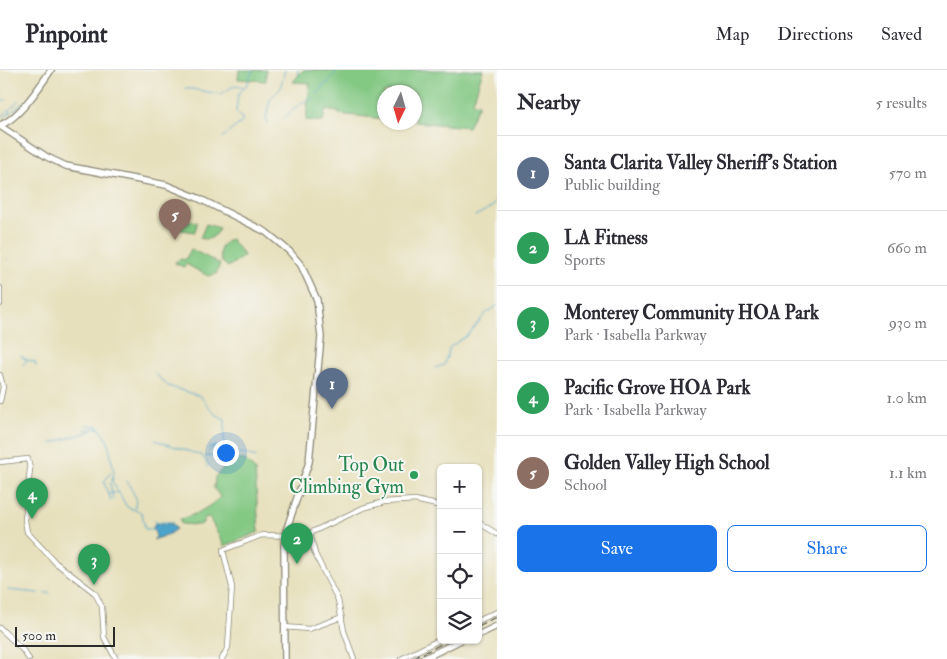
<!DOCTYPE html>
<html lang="en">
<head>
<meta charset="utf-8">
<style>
  body { margin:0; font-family:"IM FELL Double Pica",serif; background:#f2f2f3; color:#2b2b33 }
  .controls { position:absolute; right:15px; bottom:15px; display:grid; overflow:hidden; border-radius:8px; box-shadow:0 1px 4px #0004 }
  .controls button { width:45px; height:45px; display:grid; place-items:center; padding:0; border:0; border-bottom:1px solid #e1e1e2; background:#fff; color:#2b2b33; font:25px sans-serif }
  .compass { position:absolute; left:377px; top:15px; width:45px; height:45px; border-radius:50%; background:#fff; box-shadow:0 1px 4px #0004; rotate:185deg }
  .scale { position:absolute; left:15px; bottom:12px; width:100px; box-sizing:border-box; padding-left:5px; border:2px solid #2b2b2b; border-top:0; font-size:14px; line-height:18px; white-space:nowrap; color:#2b2b2b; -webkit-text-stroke:4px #f6f6f2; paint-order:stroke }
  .you { position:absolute; left:225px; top:382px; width:18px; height:18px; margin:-12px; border:4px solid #fff; border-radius:50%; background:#1a73e8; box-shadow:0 0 0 8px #1a73e833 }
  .badge { display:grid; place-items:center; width:32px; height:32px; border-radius:50%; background:#1a73e8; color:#fff; font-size:16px; font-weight:700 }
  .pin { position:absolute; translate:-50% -41px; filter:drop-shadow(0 1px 2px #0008) }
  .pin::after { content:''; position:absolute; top:26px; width:18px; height:15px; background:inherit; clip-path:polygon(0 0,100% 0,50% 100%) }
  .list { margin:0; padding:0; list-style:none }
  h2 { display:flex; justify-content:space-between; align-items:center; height:65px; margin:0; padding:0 20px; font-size:21px }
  h2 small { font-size:16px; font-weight:400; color:#7c7c81 }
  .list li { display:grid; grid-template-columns:32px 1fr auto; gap:15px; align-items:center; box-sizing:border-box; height:75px; padding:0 20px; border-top:1px solid #e1e1e2 }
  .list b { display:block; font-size:19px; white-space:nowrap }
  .list p { margin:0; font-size:16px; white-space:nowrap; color:#7c7c81 }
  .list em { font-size:16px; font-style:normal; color:#7c7c81 }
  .actions { display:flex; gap:10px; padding:15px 20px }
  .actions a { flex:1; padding:11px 0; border:1px solid #1a73e8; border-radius:8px; text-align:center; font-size:18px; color:#1a73e8 }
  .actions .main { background:#1a73e8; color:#fff }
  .icon { flex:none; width:28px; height:28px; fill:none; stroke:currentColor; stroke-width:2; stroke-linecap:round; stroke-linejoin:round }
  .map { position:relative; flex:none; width:497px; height:589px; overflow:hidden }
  header { display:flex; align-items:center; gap:30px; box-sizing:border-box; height:70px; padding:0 25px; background:#fff; border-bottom:1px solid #e1e1e2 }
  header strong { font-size:24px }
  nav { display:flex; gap:28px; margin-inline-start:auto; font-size:18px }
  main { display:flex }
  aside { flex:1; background:#fff }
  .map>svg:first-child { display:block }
  .green { fill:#83c883; stroke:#577a57 }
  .water { fill:#4da4ca; stroke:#3c687a }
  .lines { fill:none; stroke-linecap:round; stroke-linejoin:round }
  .stream { stroke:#4da4ca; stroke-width:1 }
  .secondary-casing { stroke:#898674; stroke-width:6 }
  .primary-casing { stroke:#898674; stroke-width:8 }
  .secondary { stroke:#fff; stroke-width:4.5 }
  .primary { stroke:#fff; stroke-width:5.5 }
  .rail { stroke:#2b2b2b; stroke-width:1; stroke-dasharray:8 4; stroke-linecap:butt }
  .leisure-dot { fill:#2e9e5b; stroke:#f6f6f2; stroke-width:2 }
  .labels { text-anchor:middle; stroke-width:4; stroke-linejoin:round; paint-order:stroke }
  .leisure-label { font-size:19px; fill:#27864d; stroke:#f6f6f2; text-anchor:end }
</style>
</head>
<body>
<header>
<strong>Pinpoint</strong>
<nav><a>Map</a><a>Directions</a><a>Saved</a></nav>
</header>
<main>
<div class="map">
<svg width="497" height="589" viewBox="0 0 497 589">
  <rect width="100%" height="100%" fill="#f6f6f2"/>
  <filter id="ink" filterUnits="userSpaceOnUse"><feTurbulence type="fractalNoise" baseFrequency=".02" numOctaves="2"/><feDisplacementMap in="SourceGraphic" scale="10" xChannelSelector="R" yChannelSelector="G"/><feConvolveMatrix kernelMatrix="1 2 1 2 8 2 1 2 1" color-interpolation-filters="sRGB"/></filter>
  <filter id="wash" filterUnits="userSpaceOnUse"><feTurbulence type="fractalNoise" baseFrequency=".0096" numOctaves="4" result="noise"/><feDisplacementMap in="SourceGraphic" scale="20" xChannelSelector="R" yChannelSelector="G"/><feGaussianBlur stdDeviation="1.12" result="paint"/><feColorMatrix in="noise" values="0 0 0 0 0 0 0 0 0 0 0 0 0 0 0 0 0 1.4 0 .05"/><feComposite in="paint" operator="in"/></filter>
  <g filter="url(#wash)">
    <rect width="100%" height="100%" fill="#e7e0bc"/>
    <g class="green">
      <polygon points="239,0 266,0 266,11 238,9"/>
      <polygon points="303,0 483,0 473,32 479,34 468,57 415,52 414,22 384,22 384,49 339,44 338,42 325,40 323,52 306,50 310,13 293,12"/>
      <polygon points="178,148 197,152 195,162 175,159"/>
      <path d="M206,154L219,158C216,167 209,171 200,168Z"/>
      <path d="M231,169L244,186L228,197L222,192C217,182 221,173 231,169Z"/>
      <polygon points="191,179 220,194 216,204 208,206 186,194 184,197 176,194 175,192 181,189 185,190"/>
      <path d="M234,389L245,390L255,400L259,462L224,476L209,447L204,448L203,453L199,455L181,454L180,449C190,448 215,434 220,427L214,418L215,407L229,392Z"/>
    </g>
    <polygon class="water" points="155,453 173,454 176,459 169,464 153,470 156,467 153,457"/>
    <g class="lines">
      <g class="stream">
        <polyline points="298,5 298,0"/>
        <polyline points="185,18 220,24 236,15 244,17"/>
        <polyline points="0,22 2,21"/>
        <polyline points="239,23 246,16 253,0"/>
        <polyline points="0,31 6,30"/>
        <polyline points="11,42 9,40 19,30"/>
        <polyline points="2,46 8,41"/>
        <path d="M284,48L300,33C310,32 319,25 323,15L328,13L337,0"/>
        <polyline points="2,50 22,33"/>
        <polyline points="267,53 266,48 270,29 280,19 285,0"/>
        <polyline points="223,67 242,52 242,48 236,42 238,24"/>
        <polyline points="475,146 492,137 497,129"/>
        <polyline points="7,189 8,190"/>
        <polyline points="21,286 27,290"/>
        <polyline points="23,295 27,290 35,292 36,296"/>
        <polyline points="435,298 444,295 450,277 469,264 486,243 497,236"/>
        <polyline points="154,303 168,316 200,326 215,344 225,349 224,374 227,383"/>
        <polyline points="87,355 98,356 108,372 114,402 112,411 127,437 142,443 145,459 155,459"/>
        <polyline points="85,360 99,358"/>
        <polyline points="155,370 203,386 208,397"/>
        <polyline points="52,373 92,361"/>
        <polyline points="208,378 216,376 227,381"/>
        <polyline points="208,382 216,377"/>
        <polyline points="213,384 219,378"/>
        <polyline points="228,385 240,383 257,387"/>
        <polyline points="206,386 219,386"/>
        <polyline points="111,402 104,412 108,424 118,422"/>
        <polyline points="127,411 136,428 135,438"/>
        <polyline points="110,413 113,429"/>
        <polyline points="109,425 111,431"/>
        <polyline points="154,451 161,454"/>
        <polyline points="161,452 173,452"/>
        <polyline points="8,520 38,523"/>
        <polyline points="45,523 50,523"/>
      </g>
    </g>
  </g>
  <g filter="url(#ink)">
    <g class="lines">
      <defs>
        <g id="secondary">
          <polyline points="0,218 0,234"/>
          <polyline points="0,305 3,317 0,331"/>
          <polyline points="0,392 28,389 30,399 25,450 27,462 56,493 95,523 102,537 104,567 116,589"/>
          <polyline points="478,452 497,464"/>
          <polyline points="310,463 315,484 338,530 344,561 354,589"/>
          <polyline points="478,551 497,542"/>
          <polyline points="284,557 309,559 342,547"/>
          <polyline points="0,558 22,579 29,589"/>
          <polyline points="222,589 228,577 232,517 223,480 262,465 297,466 310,463 363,438 384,432 415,430 441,436"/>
          <polyline points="401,589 441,569"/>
        </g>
        <g id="primary">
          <path d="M0,55C18,50 41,15 51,0"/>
          <polyline points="0,56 47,87 66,96 166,115 198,128 266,162 289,181 301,195 317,230 321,267 309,392 286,461 284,477 285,589"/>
          <polyline points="478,565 497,556"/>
          <polyline points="423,589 461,570"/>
        </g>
      </defs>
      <use href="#secondary" class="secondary-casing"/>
      <use href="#primary" class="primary-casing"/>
      <use href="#secondary" class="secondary"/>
      <use href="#primary" class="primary"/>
      <g class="rail">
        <polyline points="478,556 497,547"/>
        <polyline points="412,589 449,570"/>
      </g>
    </g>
  </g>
  <circle class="leisure-dot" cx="414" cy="405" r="5"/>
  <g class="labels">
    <g class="leisure-label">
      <text x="404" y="401">Top Out<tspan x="404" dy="22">Climbing Gym</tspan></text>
    </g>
  </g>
</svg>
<div class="controls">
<button>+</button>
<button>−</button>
<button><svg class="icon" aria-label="locate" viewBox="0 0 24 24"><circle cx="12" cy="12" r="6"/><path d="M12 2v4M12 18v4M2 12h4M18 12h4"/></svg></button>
<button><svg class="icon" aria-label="layers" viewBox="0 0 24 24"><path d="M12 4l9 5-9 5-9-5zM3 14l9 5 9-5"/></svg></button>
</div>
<svg class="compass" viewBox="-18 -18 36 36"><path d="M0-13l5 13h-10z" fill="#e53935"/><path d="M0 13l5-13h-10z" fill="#7c7c81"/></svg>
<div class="scale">500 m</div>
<div class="you"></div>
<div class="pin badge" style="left:332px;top:339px;background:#5c6f8a">1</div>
<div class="pin badge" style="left:297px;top:494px;background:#2e9e5b">2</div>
<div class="pin badge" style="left:94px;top:515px;background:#2e9e5b">3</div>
<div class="pin badge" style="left:32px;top:449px;background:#2e9e5b">4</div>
<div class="pin badge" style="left:175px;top:170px;background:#8d6e63">5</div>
</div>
<aside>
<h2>Nearby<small>5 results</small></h2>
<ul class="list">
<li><span class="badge" style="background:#5c6f8a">1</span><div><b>Santa Clarita Valley Sheriff’s Station</b><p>Public building</p></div><em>570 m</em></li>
<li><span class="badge" style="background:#2e9e5b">2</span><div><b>LA Fitness</b><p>Sports</p></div><em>660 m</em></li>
<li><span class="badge" style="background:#2e9e5b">3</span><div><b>Monterey Community HOA Park</b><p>Park · Isabella Parkway</p></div><em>930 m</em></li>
<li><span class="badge" style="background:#2e9e5b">4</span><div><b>Pacific Grove HOA Park</b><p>Park · Isabella Parkway</p></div><em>1.0 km</em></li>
<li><span class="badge" style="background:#8d6e63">5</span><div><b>Golden Valley High School</b><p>School</p></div><em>1.1 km</em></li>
</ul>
<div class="actions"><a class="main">Save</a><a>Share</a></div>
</aside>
</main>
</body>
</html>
